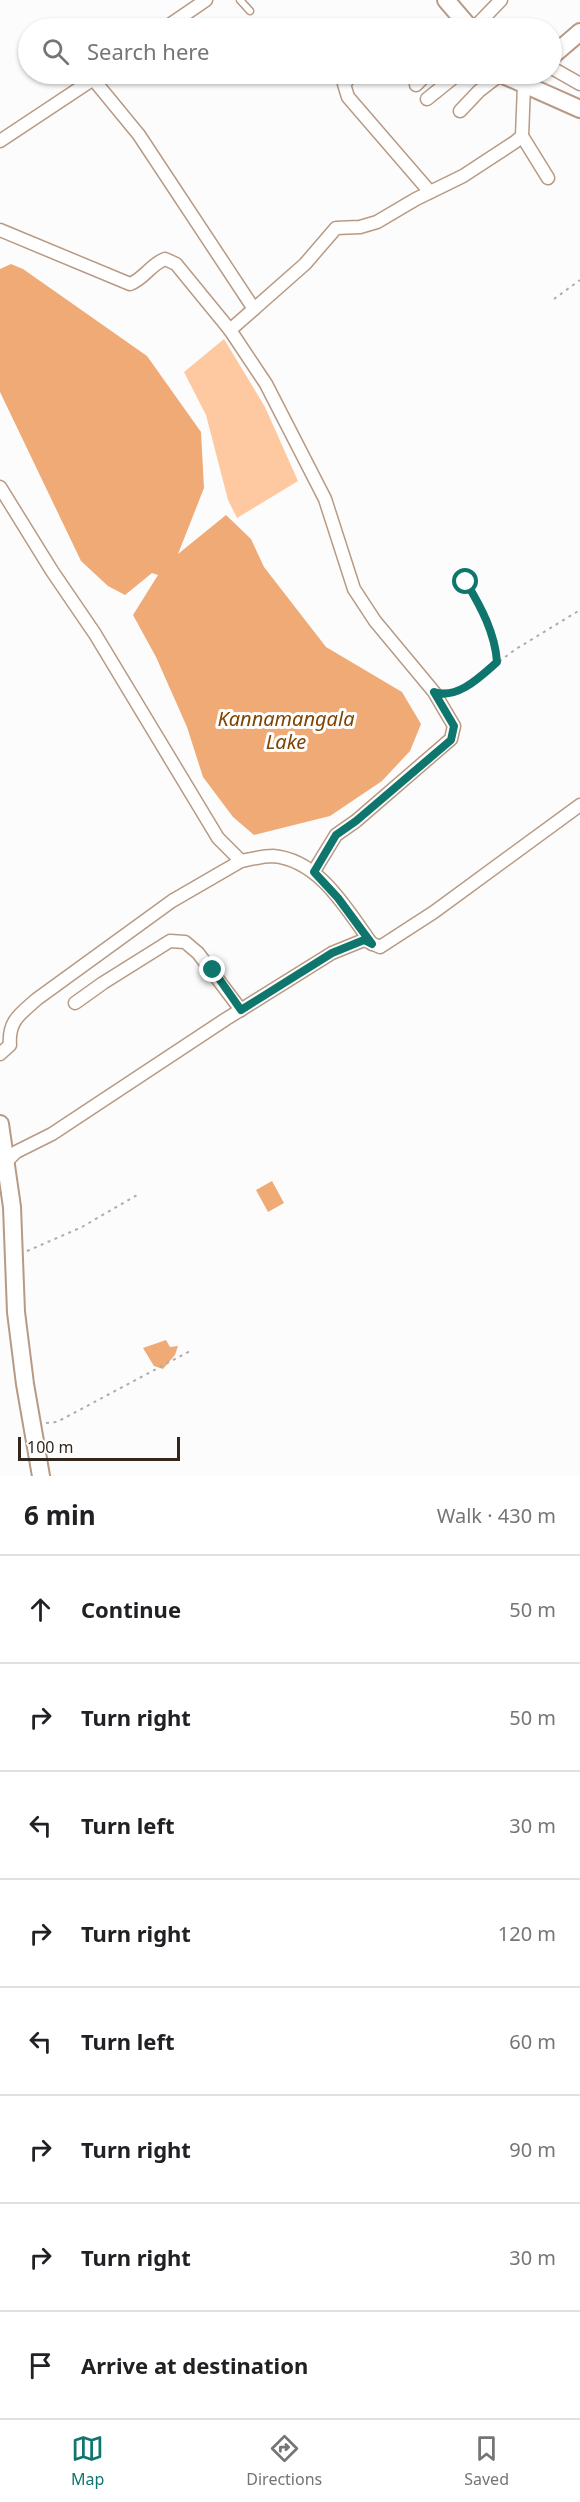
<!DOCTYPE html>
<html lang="en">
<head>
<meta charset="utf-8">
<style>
  body { margin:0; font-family:"Noto Sans",sans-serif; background:#f2f2f2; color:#202124 }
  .scale { position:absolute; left:18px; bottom:15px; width:162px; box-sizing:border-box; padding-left:6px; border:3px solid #32261d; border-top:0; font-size:16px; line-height:21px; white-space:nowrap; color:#32261d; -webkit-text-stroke:4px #fff; paint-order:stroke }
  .stop { position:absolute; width:18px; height:18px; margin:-14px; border:4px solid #0f766e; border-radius:50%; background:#fff }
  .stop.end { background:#0f766e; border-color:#fff; box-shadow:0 2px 6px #0008 }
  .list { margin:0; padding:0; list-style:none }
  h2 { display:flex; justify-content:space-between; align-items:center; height:78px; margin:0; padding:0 24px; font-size:26px }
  h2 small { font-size:20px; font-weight:400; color:#757577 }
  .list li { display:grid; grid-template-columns:39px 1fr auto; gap:18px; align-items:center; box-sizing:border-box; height:108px; padding:0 24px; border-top:2px solid #e0e0e0 }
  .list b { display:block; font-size:22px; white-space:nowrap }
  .list em { font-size:20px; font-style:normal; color:#757577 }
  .icon { flex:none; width:33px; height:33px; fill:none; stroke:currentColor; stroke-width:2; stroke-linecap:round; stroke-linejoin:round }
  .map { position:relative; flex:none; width:580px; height:1476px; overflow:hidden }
  .search { position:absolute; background:#fff; box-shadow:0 2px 4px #0004; left:18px; right:18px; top:18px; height:66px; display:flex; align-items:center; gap:15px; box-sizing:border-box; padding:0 21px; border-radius:33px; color:#757577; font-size:22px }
  .sheet { height:942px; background:#fff }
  nav { display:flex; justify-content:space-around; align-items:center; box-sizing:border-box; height:84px; border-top:2px solid #e0e0e0; background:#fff; font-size:16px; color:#757577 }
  nav a { display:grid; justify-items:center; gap:3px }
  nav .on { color:#0f766e }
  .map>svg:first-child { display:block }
  .green { fill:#fec9a1 }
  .water { fill:#efaa75 }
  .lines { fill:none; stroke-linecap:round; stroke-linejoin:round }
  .lane-casing { stroke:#b89a84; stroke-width:9 }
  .street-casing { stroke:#b89a84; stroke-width:15 }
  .secondary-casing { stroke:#b89a84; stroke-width:20 }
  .path { stroke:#b0aca9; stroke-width:2; stroke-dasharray:3 4.5; stroke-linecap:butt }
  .lane { stroke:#fff; stroke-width:6 }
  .street { stroke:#fff; stroke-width:12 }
  .secondary { stroke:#fff; stroke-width:16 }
  .route { stroke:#0f766e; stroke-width:8 }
  .labels { text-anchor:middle; stroke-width:6; stroke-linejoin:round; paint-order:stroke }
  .water-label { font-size:20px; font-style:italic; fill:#814300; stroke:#fff }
</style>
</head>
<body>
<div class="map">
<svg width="580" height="1476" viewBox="0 0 580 1476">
  <rect width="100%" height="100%" fill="#fcfcfc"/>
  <polygon class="green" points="224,339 265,407 298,481 237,518 228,500 206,415 184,372"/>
  <g class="water">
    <polygon points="11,264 23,269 147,356 201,432 204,488 178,554 226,515 251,539 264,567 326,647 402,692 421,724 410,751 382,781 330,816 254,835 233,817 203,777 187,727 156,657 133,615 158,575 152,573 125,595 108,586 81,561 0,392 0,269"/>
    <polygon points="272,1181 284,1203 268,1212 256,1190"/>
    <polygon points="166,1340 170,1347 178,1346 175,1355 163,1369 154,1366 143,1348"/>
  </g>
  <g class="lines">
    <defs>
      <polyline id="lane" points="240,0 250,11"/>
      <g id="street">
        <polyline points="165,28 206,0"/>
        <polyline points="474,28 501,0"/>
        <polyline points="552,68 580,84"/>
        <polyline points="353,74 344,84 348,97 430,192"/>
        <polyline points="93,79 139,135 254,309 230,330 266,384 325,499 354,589 375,621 434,692 454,726 451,739 356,821 336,835 314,871"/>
        <polyline points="416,85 427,74"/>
        <polyline points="427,99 458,74"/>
        <polyline points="460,111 479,91 501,74"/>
        <polyline points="522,136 548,178"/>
        <polyline points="0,141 101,74"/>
        <path d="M0,230L130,284C144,279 151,264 165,259L176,264L230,330"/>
        <polyline points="254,309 305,264 336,228 360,227 377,222 416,199 463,176 515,142 522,136 524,85"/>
        <path d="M0,487L52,571L95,634L218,838L241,861C251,859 263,856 273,856C320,860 347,910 372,944"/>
        <polyline points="75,1003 103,983 170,941 185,942 198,953 241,1010"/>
        <path d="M0,1054L10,1045C8,1021 20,1014 37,999L172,901L241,861"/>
        <polyline points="7,1161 16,1152 52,1134 226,1019 332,953 364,940 380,947 434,912 580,805"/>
      </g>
      <g id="secondary">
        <polyline points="446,0 470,28"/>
        <polyline points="552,56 580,32"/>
        <polyline points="501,74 580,109"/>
        <polyline points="0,1124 12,1207 16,1312 25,1384 41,1476"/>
      </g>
    </defs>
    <use href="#lane" class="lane-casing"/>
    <use href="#street" class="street-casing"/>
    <use href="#secondary" class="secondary-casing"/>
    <g class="path">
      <polyline points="554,299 580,280"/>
      <path d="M466,582C481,607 495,633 497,662"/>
      <polyline points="449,694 469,684 516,649 580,610"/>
      <polyline points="27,1251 82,1227 139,1194"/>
      <polyline points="46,1423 57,1422 190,1351"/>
    </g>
    <use href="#lane" class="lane"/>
    <use href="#street" class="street"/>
    <use href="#secondary" class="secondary"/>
  </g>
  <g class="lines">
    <path class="route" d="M213,970L241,1010L332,953L364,940L372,944L338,898L314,872L336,835L356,821L451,740L454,726L434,692C457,700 480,677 497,662C495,633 481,607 466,582"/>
  </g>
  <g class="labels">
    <g class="water-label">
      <text x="286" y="726">Kannamangala<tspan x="286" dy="23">Lake</tspan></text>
    </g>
  </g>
</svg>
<div class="scale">100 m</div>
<div class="stop" style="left:466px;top:582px"></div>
<div class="stop end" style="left:213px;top:970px"></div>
<div class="search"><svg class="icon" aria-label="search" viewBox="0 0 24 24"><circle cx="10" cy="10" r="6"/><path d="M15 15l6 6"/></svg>Search here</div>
</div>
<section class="sheet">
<h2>6 min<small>Walk · 430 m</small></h2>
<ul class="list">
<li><svg class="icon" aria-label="ahead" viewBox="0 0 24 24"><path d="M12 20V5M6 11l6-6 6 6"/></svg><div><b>Continue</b></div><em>50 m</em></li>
<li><svg class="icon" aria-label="right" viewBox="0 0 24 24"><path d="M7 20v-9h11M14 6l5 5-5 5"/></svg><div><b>Turn right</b></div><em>50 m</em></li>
<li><svg class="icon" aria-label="left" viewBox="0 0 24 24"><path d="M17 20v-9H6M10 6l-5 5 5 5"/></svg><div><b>Turn left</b></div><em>30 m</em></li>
<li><svg class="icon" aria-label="right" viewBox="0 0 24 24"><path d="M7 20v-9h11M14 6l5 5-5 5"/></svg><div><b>Turn right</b></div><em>120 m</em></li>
<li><svg class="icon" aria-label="left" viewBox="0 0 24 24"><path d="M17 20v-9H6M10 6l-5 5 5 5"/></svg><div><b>Turn left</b></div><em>60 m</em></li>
<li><svg class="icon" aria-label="right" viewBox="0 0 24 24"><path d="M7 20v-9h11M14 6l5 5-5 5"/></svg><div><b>Turn right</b></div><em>90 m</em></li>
<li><svg class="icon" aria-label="right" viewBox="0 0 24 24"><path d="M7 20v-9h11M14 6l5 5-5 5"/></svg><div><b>Turn right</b></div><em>30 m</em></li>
<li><svg class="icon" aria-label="arrive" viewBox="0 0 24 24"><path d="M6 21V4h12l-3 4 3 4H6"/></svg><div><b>Arrive at destination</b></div></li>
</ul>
</section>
<nav>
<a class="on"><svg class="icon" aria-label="map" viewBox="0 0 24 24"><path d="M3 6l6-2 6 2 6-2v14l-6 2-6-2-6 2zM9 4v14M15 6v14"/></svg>Map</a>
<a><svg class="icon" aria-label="directions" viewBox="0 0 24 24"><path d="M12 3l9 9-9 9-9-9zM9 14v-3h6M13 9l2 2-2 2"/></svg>Directions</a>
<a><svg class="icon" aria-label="saved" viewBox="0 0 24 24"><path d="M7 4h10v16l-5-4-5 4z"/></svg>Saved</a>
</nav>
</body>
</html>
